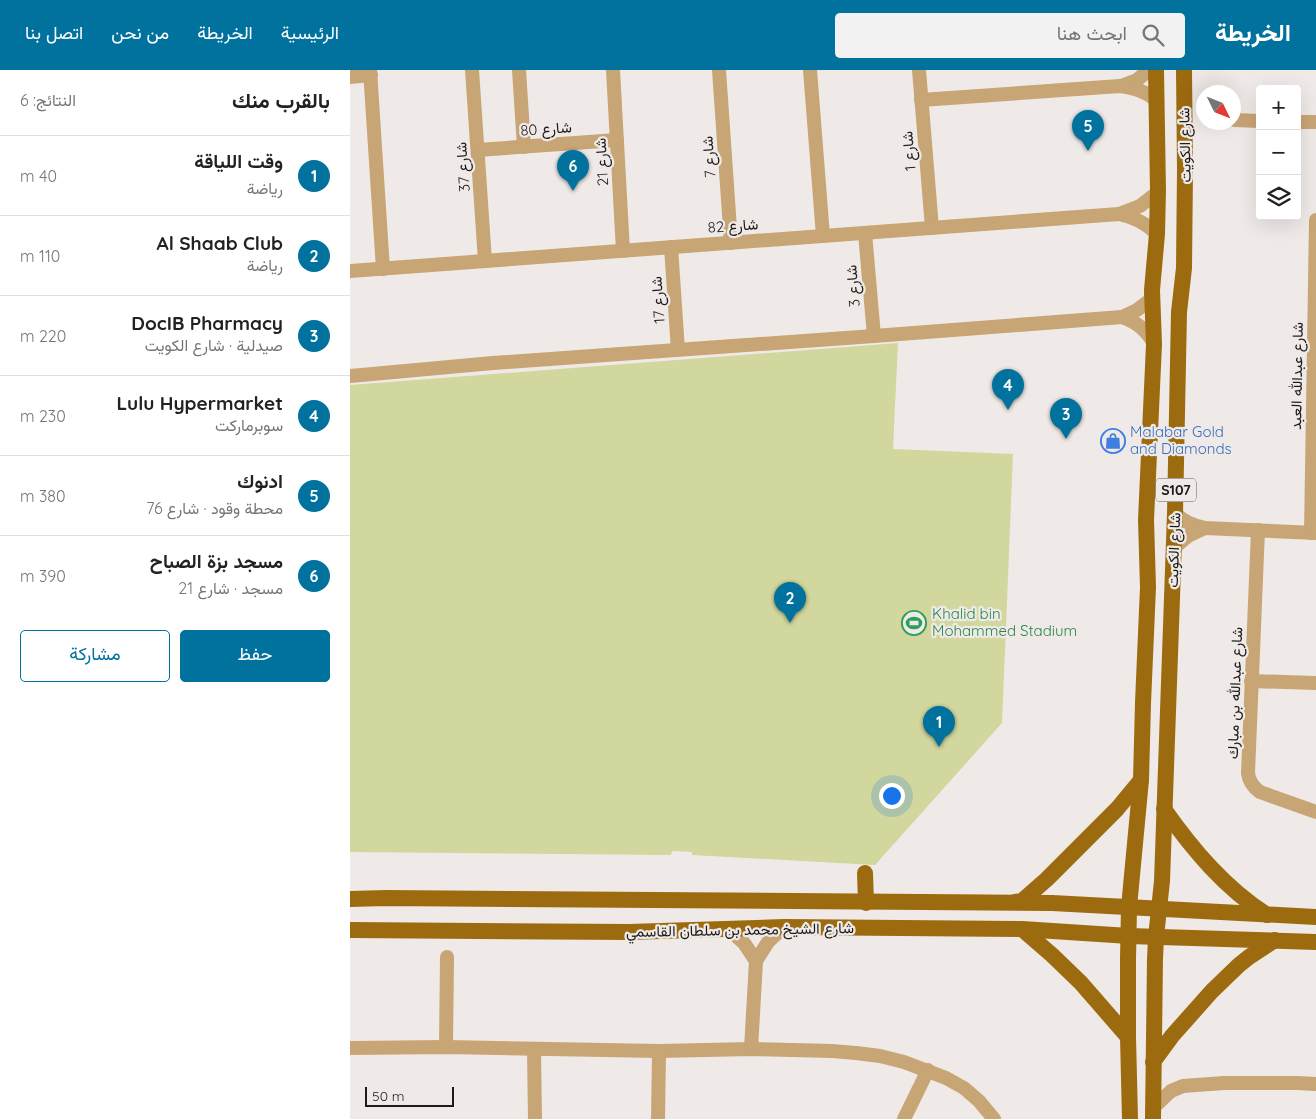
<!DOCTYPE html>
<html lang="ar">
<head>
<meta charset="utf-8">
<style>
  body { margin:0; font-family:Quicksand,Vazirmatn,sans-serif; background:#f2f2f2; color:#222; direction:rtl }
  .controls { position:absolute; right:15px; top:15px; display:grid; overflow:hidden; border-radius:5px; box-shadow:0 5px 20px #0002 }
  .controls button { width:45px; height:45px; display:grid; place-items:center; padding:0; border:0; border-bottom:1px solid #e0e0e0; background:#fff; color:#222; font:25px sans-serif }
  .compass { position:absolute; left:846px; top:15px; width:45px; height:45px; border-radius:50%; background:#fff; box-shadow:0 5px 20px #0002; rotate:133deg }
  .scale { position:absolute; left:15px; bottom:12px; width:89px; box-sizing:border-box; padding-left:5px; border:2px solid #1e1c1b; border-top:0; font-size:14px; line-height:18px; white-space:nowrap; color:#1e1c1b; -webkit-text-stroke:4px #efeae7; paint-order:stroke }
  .you { position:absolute; left:541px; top:725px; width:18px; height:18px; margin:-12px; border:4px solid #fff; border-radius:50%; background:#1a73e8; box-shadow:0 0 0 8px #1a73e833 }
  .badge { display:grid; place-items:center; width:32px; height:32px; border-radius:50%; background:#00729d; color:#fff; font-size:16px; font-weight:700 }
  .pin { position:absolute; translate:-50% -41px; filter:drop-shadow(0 1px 2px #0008) }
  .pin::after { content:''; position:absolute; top:26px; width:18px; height:15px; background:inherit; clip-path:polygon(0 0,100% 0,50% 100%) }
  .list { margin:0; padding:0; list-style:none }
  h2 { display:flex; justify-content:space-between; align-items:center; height:65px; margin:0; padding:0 20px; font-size:21px }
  h2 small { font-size:16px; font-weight:400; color:#767676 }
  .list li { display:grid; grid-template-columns:32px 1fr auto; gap:15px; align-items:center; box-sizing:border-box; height:80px; padding:0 20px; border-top:1px solid #e0e0e0 }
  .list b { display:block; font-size:19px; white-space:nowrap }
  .list p { margin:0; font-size:16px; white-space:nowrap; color:#767676 }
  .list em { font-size:16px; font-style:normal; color:#767676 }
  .actions { display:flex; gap:10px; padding:15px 20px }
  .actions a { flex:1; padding:11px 0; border:1px solid #00729d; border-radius:5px; text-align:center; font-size:18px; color:#00729d }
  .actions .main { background:#00729d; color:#fff }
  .icon { flex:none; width:28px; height:28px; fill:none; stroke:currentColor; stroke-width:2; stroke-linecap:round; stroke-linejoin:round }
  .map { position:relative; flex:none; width:966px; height:1049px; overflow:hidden; direction:ltr }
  header { display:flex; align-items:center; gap:30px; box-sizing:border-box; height:70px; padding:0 25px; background:#00729d; color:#fff }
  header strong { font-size:24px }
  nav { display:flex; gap:28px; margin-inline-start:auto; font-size:18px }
  .search { width:350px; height:45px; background:#f2f2f2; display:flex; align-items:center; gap:12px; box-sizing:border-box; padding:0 18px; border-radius:5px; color:#767676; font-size:19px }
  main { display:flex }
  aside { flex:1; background:#fff }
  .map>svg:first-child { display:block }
  .green { fill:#d1d79d }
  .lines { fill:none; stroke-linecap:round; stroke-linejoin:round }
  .minor { stroke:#c8a575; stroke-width:14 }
  .major { stroke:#9c6b10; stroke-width:16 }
  .labels { text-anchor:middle; stroke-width:4.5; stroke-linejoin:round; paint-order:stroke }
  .shield { fill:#efeae7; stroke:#5d5a58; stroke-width:1 }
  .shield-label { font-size:14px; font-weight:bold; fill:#1e1c1b }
  .street-label { font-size:15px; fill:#1e1c1b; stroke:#efeae7 }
  .shop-label { font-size:15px; fill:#366cbe; stroke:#efeae7; text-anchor:start }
  .leisure-label { font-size:15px; fill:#27864d; stroke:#efeae7; text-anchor:start }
</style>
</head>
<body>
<header>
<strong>الخريطة</strong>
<div class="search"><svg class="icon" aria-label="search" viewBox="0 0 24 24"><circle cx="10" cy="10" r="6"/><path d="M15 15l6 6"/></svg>ابحث هنا</div>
<nav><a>الرئيسية</a><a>الخريطة</a><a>من نحن</a><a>اتصل بنا</a></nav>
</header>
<main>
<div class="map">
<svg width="966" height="1049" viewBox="0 0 966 1049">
  <rect width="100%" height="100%" fill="#efeae7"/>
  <polygon class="green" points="548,273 543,379 663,384 652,653 525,795 342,785 342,782 322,781 321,785 0,782 0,315"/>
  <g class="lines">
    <g class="minor">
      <polyline points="20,0 33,199"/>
      <polyline points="122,0 135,191"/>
      <polyline points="169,0 174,77"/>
      <polyline points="263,0 273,181"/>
      <polyline points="369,0 381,173"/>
      <polyline points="460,0 473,166"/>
      <polyline points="569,0 582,158"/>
      <polyline points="0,7 21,5"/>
      <polyline points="771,16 787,10 799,0"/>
      <path d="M571,30L770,16C784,18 795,21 806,30"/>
      <polyline points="884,50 910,51"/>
      <polyline points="947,52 966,52"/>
      <polyline points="128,80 267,70"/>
      <path d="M769,144C784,147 796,153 807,164"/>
      <polyline points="515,163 524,266"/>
      <polyline points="321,177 328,280"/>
      <polyline points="0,201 769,144 790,136 808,122"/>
      <path d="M772,247C787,252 797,260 804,274"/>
      <polyline points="0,306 143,293 524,266 772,247 787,240 800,230 802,220"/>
      <path d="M825,443C834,452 843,456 855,458L966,463"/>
      <path d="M908,460L898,703C899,712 903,717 910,722L966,742"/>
      <polyline points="961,463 966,150"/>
      <polyline points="824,478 838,466 855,458"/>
      <polyline points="901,611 966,613"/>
      <polyline points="378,859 394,873 406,891"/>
      <polyline points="96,977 97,887"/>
      <polyline points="0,978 96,977 309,981 401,979 482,981 506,983 530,986 554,992 596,1008 614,1018 629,1031 644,1049"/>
      <polyline points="184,979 185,1049"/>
      <polyline points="401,979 406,891 418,872 434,857"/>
      <polyline points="802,1039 821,1021 833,1016 874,1013 947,1013 966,1014"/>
      <polyline points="308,1049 309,981"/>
      <polyline points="554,1049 578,1000"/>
    </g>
    <g class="major">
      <path d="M814,739C843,780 875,818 917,845"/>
      <polyline points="515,803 516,833"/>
      <polyline points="0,829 36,828 702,833 966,847"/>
      <polyline points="665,832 672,831 697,809 767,739 791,710"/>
      <polyline points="672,859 702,885 731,913 778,967"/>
      <polyline points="0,860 279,862 434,857 672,859 779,866 966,872"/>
      <polyline points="803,992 822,966 862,921 889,895 899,887 925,870"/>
      <polyline points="780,1049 778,967 778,889 779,837 791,710 793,633 798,517 796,450 804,274 802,220 807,164 808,120 806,0"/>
      <polyline points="803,1049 805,889 806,867 812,811 825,443 829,242 834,198 835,100 834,0"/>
    </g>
  </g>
  <defs>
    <symbol id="shop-ring" viewBox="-11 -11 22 22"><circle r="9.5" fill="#efeae7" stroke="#3f7fe0" stroke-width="1.5"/><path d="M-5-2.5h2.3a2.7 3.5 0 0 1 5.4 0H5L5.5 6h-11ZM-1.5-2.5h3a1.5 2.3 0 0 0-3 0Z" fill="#3f7fe0"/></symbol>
    <symbol id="stadium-ring" viewBox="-11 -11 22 22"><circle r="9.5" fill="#efeae7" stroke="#2e9e5b" stroke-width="1.5"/><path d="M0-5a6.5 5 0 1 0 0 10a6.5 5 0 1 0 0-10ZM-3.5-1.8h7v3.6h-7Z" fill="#2e9e5b"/></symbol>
  </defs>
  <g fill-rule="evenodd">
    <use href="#shop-ring" x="749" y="357" width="28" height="28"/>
    <use href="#stadium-ring" x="550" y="539" width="28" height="28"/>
  </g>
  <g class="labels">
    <rect class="shield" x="806" y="408.5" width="40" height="23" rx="4"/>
    <g class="shield-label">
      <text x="826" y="425">S107</text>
    </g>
    <g class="street-label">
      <text transform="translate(196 59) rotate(-4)" y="5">شارع 80</text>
      <text transform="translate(835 75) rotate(-91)" y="5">شارع الكويت</text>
      <text transform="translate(559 81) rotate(-95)" y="5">شارع 1</text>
      <text transform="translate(359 87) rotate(-94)" y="5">شارع 7</text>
      <text transform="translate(252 92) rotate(-93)" y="5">شارع 21</text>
      <text transform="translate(113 97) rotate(-94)" y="5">شارع 37</text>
      <text transform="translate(383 156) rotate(-4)" y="5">شارع 82</text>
      <text transform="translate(503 216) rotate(-95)" y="5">شارع 3</text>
      <text transform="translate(308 230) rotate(-94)" y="5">شارع 17</text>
      <text transform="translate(947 306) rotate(-89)" y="5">شارع عبدالله العبد</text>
      <text transform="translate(824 480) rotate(-88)" y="5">شارع الكويت</text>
      <text transform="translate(885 623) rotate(-88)" y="5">شارع عبدالله بن مبارك</text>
      <text transform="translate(390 860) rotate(-1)" y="5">شارع الشيخ محمد بن سلطان القاسمي</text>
    </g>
    <g class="shop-label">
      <text x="780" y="367">Malabar Gold<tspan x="780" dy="17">and Diamonds</tspan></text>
    </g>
    <g class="leisure-label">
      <text x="582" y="549">Khalid bin<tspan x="582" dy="17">Mohammed Stadium</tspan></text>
    </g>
  </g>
</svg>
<div class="controls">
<button>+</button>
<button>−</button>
<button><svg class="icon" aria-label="layers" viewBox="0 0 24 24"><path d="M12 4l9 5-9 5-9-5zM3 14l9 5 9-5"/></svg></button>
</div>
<svg class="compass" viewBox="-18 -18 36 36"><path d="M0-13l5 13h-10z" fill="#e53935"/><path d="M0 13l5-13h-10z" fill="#767676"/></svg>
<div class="scale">50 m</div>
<div class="you"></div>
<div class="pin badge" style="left:589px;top:677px">1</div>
<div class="pin badge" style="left:440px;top:553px">2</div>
<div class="pin badge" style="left:716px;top:369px">3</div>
<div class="pin badge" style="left:658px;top:340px">4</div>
<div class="pin badge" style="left:738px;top:81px">5</div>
<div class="pin badge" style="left:223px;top:121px">6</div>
</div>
<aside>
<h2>بالقرب منك<small>النتائج: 6</small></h2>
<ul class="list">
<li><span class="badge">1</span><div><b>وقت اللياقة</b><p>رياضة</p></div><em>40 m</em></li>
<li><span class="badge">2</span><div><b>Al Shaab Club</b><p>رياضة</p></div><em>110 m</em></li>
<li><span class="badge">3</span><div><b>DocIB Pharmacy</b><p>صيدلية · شارع الكويت</p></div><em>220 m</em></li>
<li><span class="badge">4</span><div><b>Lulu Hypermarket</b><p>سوبرماركت</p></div><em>230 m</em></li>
<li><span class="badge">5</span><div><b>ادنوك</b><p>محطة وقود · شارع 76</p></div><em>380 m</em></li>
<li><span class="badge">6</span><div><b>مسجد بزة الصباح</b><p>مسجد · شارع 21</p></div><em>390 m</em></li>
</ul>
<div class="actions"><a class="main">حفظ</a><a>مشاركة</a></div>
</aside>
</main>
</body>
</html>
